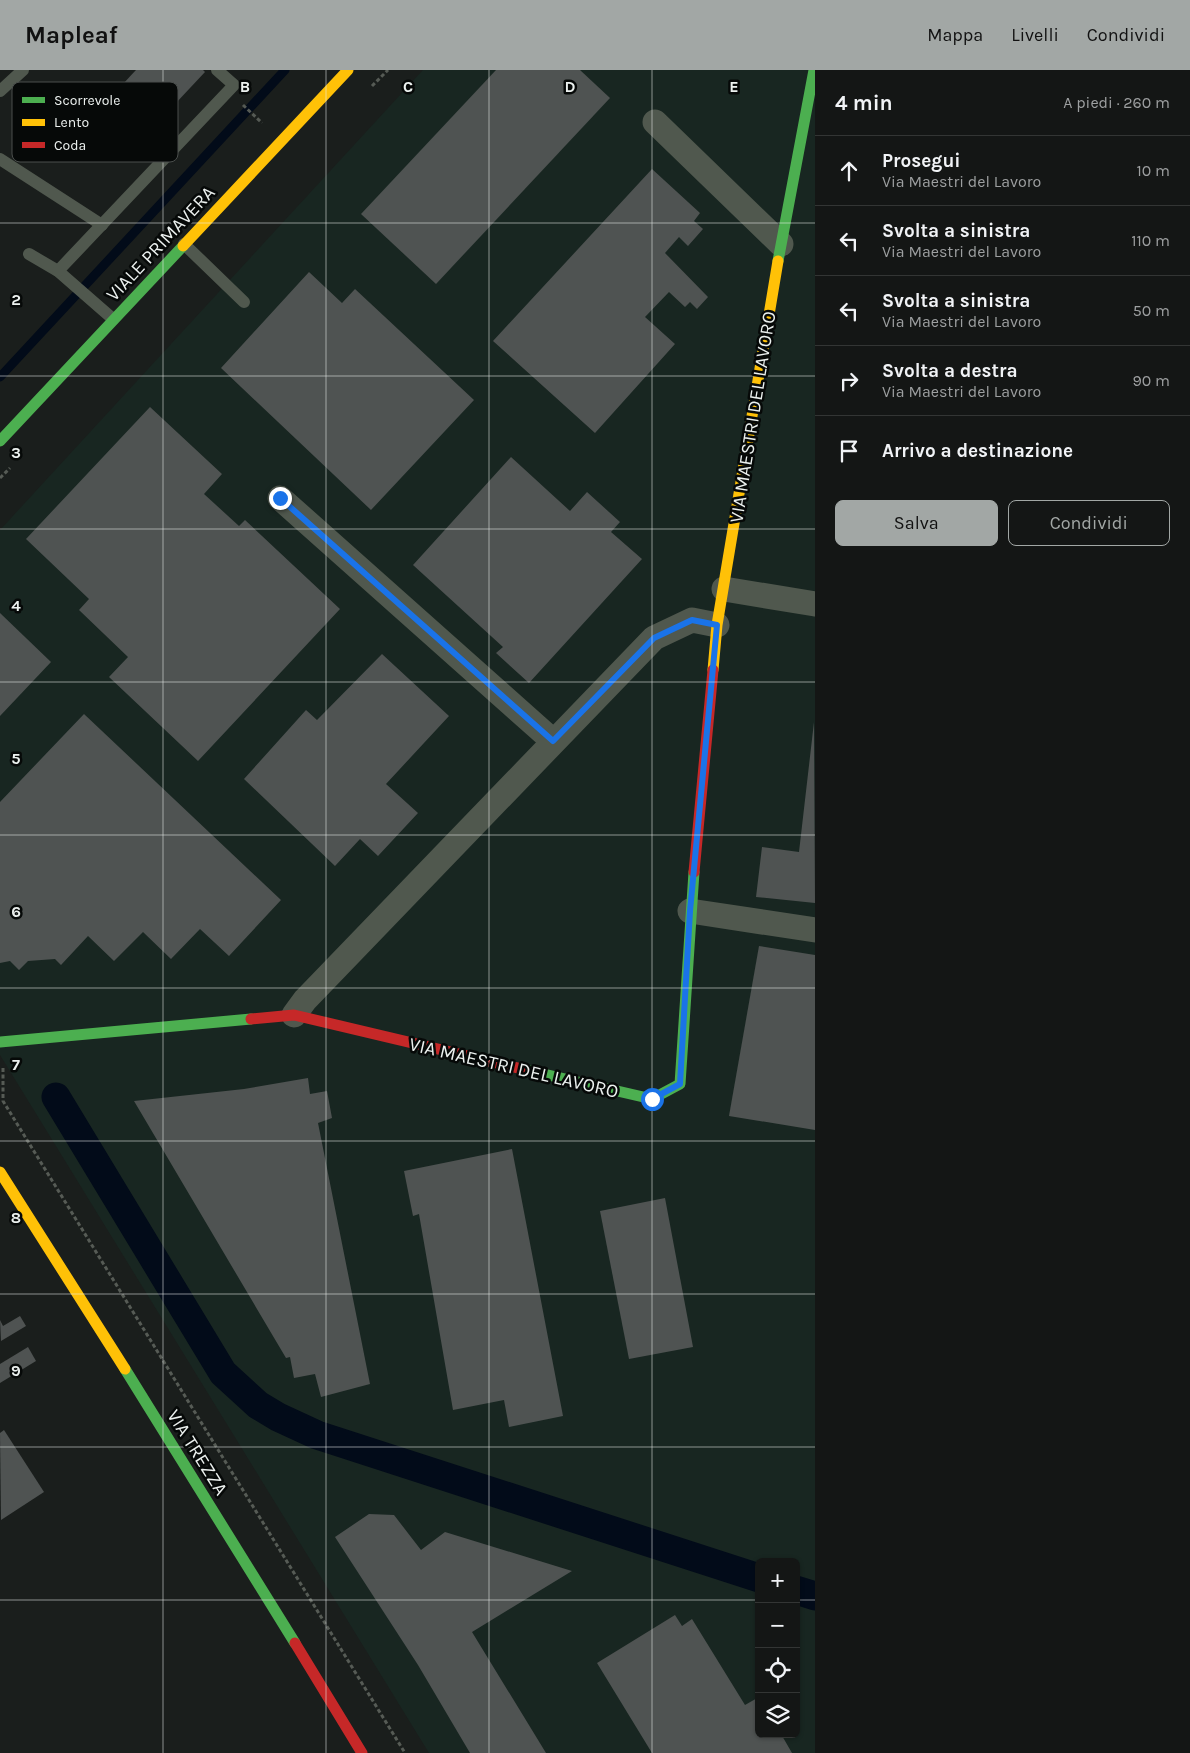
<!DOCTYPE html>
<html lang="it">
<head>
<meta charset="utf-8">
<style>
  body { margin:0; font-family:Karla,sans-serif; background:#212322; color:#f1f3f6 }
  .controls { position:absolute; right:15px; bottom:15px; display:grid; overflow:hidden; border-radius:8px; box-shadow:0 1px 4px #0004 }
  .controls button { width:45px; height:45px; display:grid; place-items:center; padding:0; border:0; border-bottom:1px solid #333534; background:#141615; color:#f1f3f6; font:25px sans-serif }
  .stop { position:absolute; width:15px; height:15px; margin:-11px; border:4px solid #1a73e8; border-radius:50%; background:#fff }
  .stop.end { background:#1a73e8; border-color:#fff; box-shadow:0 1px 5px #0008 }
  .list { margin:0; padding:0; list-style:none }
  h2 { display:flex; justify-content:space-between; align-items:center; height:65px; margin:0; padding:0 20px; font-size:21px }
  h2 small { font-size:16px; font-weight:400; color:#9d9fa0 }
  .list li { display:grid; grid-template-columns:32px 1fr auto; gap:15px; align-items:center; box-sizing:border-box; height:70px; padding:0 20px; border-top:1px solid #333534 }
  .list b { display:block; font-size:19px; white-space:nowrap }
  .list p { margin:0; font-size:16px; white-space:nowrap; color:#9d9fa0 }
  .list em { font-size:16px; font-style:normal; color:#9d9fa0 }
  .actions { display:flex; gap:10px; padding:15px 20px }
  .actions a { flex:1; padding:11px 0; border:1px solid #a2a7a5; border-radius:8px; text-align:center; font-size:18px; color:#a2a7a5 }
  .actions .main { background:#a2a7a5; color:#111 }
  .icon { flex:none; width:28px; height:28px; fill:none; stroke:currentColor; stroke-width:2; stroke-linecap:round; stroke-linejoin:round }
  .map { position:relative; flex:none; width:815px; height:1683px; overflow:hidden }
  header { display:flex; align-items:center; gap:30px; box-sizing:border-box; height:70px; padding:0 25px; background:#a2a7a5; color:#111 }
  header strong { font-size:24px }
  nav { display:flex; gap:28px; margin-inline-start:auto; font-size:18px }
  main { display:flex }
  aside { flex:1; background:#141615 }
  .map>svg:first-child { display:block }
  .built { fill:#182621; fill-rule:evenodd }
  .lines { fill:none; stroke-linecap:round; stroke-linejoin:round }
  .stream { stroke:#020b19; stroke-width:9 }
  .canal { stroke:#020b19; stroke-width:29 }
  .building { fill:#4f5352 }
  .path { stroke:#565b55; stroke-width:3; stroke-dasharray:4 2.5; stroke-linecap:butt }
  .lane { stroke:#50584e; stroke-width:12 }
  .street { stroke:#50584e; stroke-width:25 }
  .fast { stroke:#4caf50; stroke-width:11 }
  .slow { stroke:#ffc107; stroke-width:11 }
  .jam { stroke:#c62828; stroke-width:11 }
  .route { stroke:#1a73e8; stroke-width:6 }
  .grid { fill:none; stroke:#ecf1ef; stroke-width:1; stroke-opacity:0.55 }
  .labels { text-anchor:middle; stroke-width:5; stroke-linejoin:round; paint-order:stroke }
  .street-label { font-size:19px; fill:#ecf1ef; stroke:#060908 }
  .key { fill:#060908; stroke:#4b4f4d; stroke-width:1 }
  .key-label { font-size:14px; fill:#ecf1ef }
  .grid-label { font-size:16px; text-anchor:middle; font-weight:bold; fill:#ecf1ef; stroke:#060908; stroke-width:5; stroke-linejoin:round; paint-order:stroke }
</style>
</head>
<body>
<header>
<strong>Mapleaf</strong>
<nav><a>Mappa</a><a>Livelli</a><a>Condividi</a></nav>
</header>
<main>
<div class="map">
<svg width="815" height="1683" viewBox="0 0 815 1683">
  <rect width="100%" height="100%" fill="#1a1e1c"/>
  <path class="built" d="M423,0H815V1683H429L0,985V460ZM759,1492H796V1664H759Z"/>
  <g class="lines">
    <polyline class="stream" points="0,307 285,0"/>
    <g class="canal">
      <polyline points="56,1027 223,1303 258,1335 278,1347 317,1365 759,1508"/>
      <polyline points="796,1520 815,1526"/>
    </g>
  </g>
  <g class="building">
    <polygon points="136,0 203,0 205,2 160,50 122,15"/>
    <polygon points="496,0 580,0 610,28 436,214 361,144"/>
    <polygon points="652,99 700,143 694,151 703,159 688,176 679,167 665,183 708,227 697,239 690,232 685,237 669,222 645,247 675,274 595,363 493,271"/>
    <polygon points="309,202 342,233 355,219 474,330 371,440 221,298"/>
    <polygon points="150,337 222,404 204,424 239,456 245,450 340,539 198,691 109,607 128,587 79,540 89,529 26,469"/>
    <polygon points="511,387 570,441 587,422 620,452 611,462 642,489 529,613 496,583 503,577 413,495"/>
    <polygon points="0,543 51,592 0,646"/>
    <polygon points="382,584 449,646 386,714 418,743 378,786 360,769 335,796 244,709 306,640 317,650"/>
    <polygon points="84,644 281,830 229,886 200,859 171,889 143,862 114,891 88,866 61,895 55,889 28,891 19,900 10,891 0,893 0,732"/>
    <polygon points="814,652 815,833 756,827 762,777 799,782"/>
    <polygon points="759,876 815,885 815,1060 729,1046"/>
    <polygon points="308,1008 310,1024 327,1021 332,1048 318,1053 370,1314 321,1327 315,1304 294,1308 290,1287 286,1288 134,1031 244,1019"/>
    <polygon points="512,1079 563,1346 509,1357 504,1330 453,1340 419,1144 413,1146 404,1101"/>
    <polygon points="665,1128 693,1277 629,1289 600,1141"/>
    <polygon points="20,1246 26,1256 1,1271 0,1250 3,1256"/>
    <polygon points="28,1277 36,1291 0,1313 0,1294"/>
    <polygon points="4,1360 44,1422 1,1450 0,1363"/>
    <polygon points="369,1444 394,1445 421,1480 445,1462 572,1501 472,1562 546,1683 470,1683 418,1595 335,1467"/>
    <polygon points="675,1545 682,1556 692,1549 745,1635 759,1627 759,1664 781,1664 792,1683 652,1683 597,1593"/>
  </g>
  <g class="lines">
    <g class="path">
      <polyline points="372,16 388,0"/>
      <polyline points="243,35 262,53"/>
      <polyline points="0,408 10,398"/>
      <polyline points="3,998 3,1031 405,1683"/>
    </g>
    <g class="lane">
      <polyline points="0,21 23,0"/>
      <polyline points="0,89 102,155"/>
      <polyline points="184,174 244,232"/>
      <polyline points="29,184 58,201 113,249"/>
      <polyline points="58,201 234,15 217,0"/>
    </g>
    <g class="street">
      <polyline points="655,52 781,174"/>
      <polyline points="280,428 553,671"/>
      <polyline points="724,519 815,534"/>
      <polyline points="690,841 815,860"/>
      <polyline points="294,945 305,930 654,568 692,550 717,555"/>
    </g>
    <g class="fast">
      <polyline points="778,191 814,0"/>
      <polyline points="0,371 183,176"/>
      <polyline points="0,972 251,949"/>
      <polyline points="522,999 652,1029 680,1014 694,802"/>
      <polyline points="125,1299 295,1573"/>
    </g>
    <g class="slow">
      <polyline points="183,176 348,0"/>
      <polyline points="713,600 717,555 778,191"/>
      <polyline points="0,1102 125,1299"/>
    </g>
    <g class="jam">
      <polyline points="694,802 713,600"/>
      <polyline points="251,949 294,945 522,999"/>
      <polyline points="295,1573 362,1683"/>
    </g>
  </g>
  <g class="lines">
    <polyline class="route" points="280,428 553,671 654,568 692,550 717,555 690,841 680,1014 652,1029"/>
  </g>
  <path class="grid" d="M163,0V1683M326,0V1683M489,0V1683M652,0V1683M0,153H815M0,306H815M0,459H815M0,612H815M0,765H815M0,918H815M0,1071H815M0,1224H815M0,1377H815M0,1530H759M796,1530H815"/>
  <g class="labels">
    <g class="street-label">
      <text transform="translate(160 173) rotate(-47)" y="7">VIALE PRIMAVERA</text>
      <text transform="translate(752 347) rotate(-81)" y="7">VIA MAESTRI DEL LAVORO</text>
      <text transform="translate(514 997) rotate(13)" y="7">VIA MAESTRI DEL LAVORO</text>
      <text transform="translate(198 1382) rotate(58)" y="7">VIA TREZZA</text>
    </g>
  </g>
  <rect x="12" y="12" width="166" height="80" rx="8" class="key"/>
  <rect x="22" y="27" width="23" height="6" fill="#4caf50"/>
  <rect x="22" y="49" width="23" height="7" fill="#ffc107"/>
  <rect x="22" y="72" width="23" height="6" fill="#c62828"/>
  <g class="key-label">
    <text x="54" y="35">Scorrevole</text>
    <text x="54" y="57">Lento</text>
    <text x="54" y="80">Coda</text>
  </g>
  <g class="grid-label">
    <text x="245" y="22">B</text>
    <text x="408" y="22">C</text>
    <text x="570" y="22">D</text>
    <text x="734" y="22">E</text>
    <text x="16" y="235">2</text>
    <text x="16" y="388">3</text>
    <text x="16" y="541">4</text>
    <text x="16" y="694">5</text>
    <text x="16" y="847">6</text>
    <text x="16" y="1000">7</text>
    <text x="16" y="1153">8</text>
    <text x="16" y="1306">9</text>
  </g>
</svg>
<div class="controls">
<button>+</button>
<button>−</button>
<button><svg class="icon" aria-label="locate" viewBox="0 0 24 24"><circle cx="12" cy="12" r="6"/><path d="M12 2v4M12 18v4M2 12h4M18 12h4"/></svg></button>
<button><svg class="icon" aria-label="layers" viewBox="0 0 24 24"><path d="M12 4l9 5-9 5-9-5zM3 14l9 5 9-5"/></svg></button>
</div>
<div class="stop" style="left:652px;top:1029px"></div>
<div class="stop end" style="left:280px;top:428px"></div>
</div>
<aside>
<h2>4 min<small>A piedi · 260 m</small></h2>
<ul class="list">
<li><svg class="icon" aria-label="ahead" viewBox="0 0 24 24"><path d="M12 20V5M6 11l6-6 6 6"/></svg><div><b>Prosegui</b><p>Via Maestri del Lavoro</p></div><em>10 m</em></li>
<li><svg class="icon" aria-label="left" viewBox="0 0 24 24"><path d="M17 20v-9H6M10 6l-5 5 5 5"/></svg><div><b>Svolta a sinistra</b><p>Via Maestri del Lavoro</p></div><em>110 m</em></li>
<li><svg class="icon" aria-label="left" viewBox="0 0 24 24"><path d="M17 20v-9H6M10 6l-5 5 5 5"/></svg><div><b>Svolta a sinistra</b><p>Via Maestri del Lavoro</p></div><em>50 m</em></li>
<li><svg class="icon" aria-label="right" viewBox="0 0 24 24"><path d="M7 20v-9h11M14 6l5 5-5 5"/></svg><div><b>Svolta a destra</b><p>Via Maestri del Lavoro</p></div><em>90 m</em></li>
<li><svg class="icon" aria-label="arrive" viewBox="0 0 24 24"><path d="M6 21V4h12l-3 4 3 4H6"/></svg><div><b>Arrivo a destinazione</b></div></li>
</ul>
<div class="actions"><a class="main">Salva</a><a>Condividi</a></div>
</aside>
</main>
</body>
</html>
